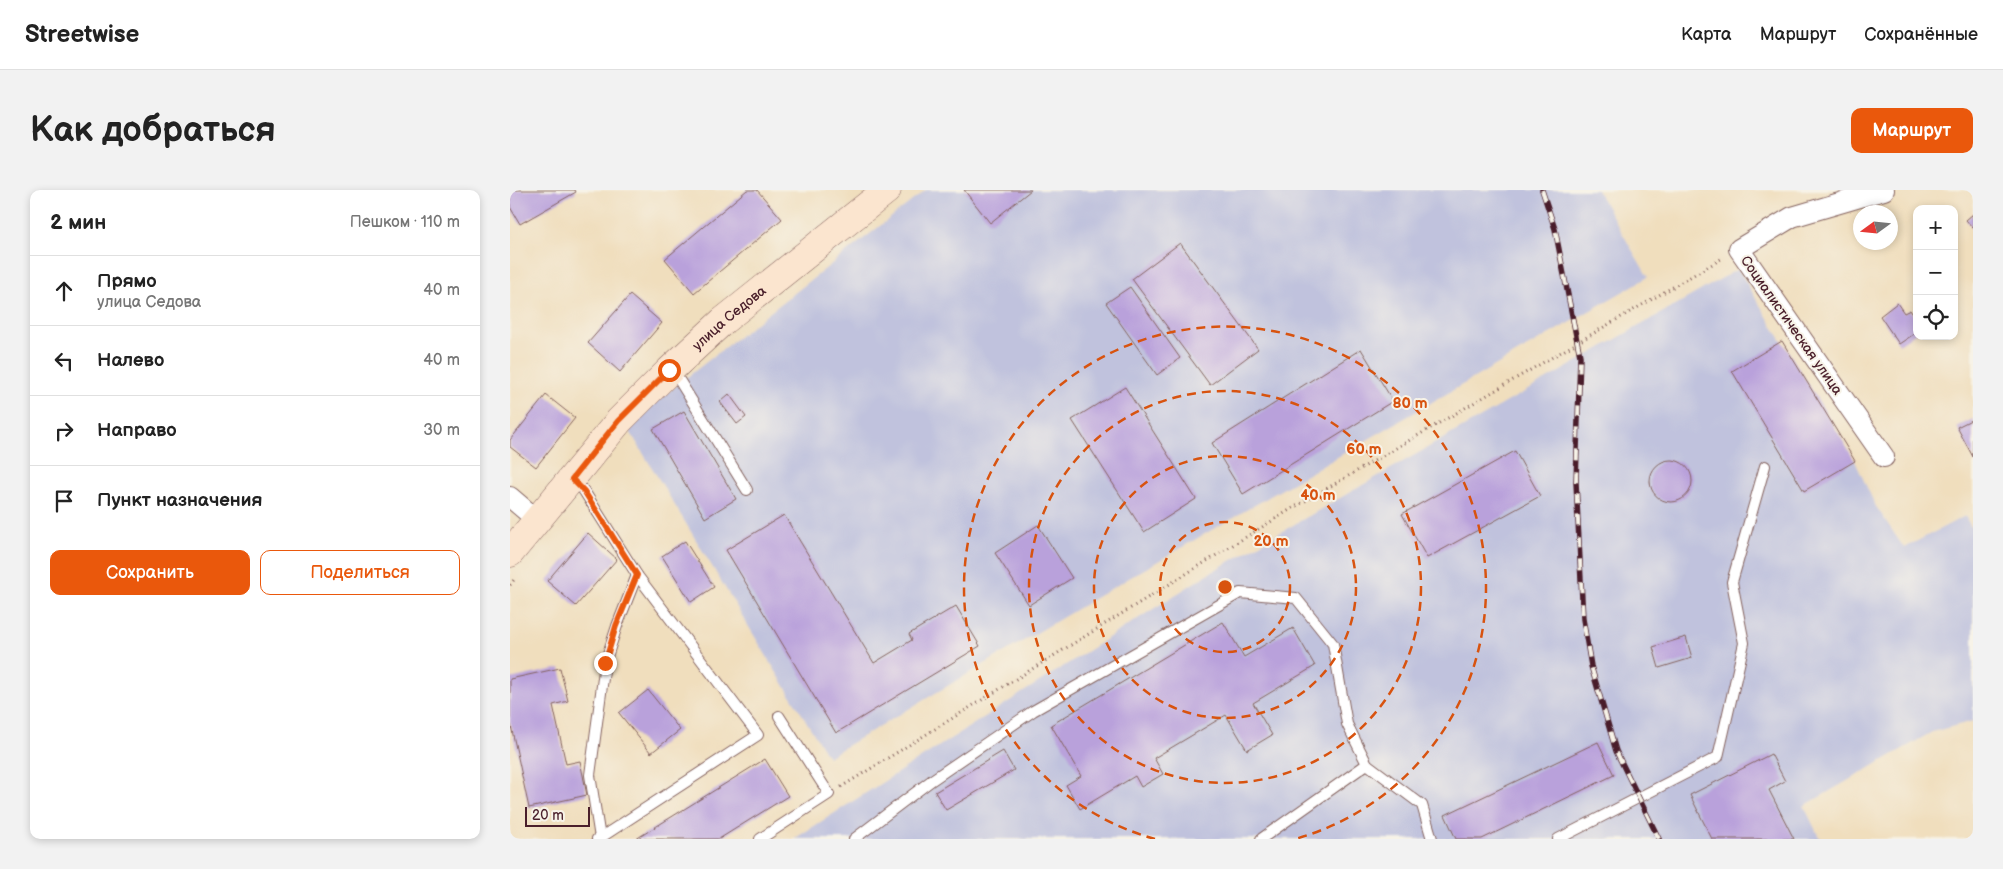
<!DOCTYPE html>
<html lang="ru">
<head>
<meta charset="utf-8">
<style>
  body { margin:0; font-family:"Balsamiq Sans",sans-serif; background:#f2f2f2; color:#222 }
  .controls { position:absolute; right:15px; top:15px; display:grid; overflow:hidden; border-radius:10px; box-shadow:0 2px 8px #0003 }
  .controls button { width:45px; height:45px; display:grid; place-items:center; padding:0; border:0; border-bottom:1px solid #e0e0e0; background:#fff; color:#222; font:25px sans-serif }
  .compass { position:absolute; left:1343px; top:15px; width:45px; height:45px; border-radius:50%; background:#fff; box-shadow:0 2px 8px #0003; rotate:255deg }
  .scale { position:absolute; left:15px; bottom:12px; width:65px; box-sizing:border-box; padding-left:5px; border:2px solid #4a1f2b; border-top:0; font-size:14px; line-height:18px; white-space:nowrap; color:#4a1f2b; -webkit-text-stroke:4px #f7f3e8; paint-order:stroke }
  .stop { position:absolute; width:15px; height:15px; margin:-11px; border:4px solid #ea580c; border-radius:50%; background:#fff }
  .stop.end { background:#ea580c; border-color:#fff; box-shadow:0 1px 5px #0008 }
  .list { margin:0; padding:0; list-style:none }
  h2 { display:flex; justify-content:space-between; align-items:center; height:65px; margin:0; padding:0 20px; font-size:21px }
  h2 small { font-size:16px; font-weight:400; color:#767676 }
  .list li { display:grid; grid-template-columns:32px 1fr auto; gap:15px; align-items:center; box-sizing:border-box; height:70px; padding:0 20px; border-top:1px solid #e0e0e0 }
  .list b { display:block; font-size:19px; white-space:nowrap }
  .list p { margin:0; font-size:16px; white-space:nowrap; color:#767676 }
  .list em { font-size:16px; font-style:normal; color:#767676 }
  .actions { display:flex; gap:10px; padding:15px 20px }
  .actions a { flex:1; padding:11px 0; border:1px solid #ea580c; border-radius:10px; text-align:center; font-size:18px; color:#ea580c }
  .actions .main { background:#ea580c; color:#fff }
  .icon { flex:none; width:28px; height:28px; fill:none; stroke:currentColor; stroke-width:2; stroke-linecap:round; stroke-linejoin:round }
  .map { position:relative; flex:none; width:1463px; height:649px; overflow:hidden; border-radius:10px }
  header { display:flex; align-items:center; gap:30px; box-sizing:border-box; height:70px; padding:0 25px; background:#fff; border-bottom:1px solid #e0e0e0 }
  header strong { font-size:24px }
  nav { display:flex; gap:28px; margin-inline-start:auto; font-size:18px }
  .intro { display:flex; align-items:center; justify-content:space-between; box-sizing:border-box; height:120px; padding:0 30px }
  h1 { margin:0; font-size:35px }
  .button { padding:12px 22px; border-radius:10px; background:#ea580c; color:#fff; font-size:18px; font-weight:700 }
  main { display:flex; gap:30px; padding:0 30px }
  aside { flex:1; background:#fff; border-radius:10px; box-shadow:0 2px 8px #0003 }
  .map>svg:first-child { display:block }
  .industrial { fill:#c0c2dd }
  .building { fill:#b9a1db }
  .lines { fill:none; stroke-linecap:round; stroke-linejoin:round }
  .lane-casing { stroke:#84625e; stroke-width:12 }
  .street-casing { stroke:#84625e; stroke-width:22 }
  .secondary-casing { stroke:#84625e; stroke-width:29 }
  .path { stroke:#84625e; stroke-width:3; stroke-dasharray:1 4; stroke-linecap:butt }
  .lane { stroke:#fff; stroke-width:10 }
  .street { stroke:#fff; stroke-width:20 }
  .secondary { stroke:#fbe5cf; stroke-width:28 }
  .rail-casing { stroke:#4a1f2b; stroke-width:5.5 }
  .rail { stroke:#f7f3e8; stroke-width:4; stroke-dasharray:11; stroke-linecap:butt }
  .route { stroke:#ea580c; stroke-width:6 }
  .ring { fill:none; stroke:#d8530f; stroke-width:2.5; stroke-dasharray:9 6 }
  .labels { text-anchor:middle; stroke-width:4; stroke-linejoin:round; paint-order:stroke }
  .street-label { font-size:14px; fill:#4a1f2b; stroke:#f7f3e8 }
  .centre { fill:#d8530f; stroke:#f7f3e8; stroke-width:2.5 }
  .ring-label { font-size:15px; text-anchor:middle; font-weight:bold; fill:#d8530f; stroke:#f7f3e8; stroke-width:4; stroke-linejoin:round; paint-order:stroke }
</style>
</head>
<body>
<header>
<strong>Streetwise</strong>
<nav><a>Карта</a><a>Маршрут</a><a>Сохранённые</a></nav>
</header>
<div class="intro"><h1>Как добраться</h1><a class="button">Маршрут</a></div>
<main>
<aside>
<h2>2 мин<small>Пешком · 110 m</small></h2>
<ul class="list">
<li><svg class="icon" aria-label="ahead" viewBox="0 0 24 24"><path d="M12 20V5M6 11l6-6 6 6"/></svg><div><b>Прямо</b><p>улица Седова</p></div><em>40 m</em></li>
<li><svg class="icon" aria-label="left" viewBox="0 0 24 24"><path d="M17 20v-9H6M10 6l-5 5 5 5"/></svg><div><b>Налево</b></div><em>40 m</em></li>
<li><svg class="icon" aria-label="right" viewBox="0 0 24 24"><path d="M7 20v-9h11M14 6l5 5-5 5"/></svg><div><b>Направо</b></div><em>30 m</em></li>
<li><svg class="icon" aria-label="arrive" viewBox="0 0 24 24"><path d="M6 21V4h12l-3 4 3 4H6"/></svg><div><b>Пункт назначения</b></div></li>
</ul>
<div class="actions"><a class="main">Сохранить</a><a>Поделиться</a></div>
</aside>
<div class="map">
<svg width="1463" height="649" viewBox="0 0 1463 649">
  <rect width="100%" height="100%" fill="#f7f3e8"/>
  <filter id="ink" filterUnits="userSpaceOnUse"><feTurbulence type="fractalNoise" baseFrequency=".02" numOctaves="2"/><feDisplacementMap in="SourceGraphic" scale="10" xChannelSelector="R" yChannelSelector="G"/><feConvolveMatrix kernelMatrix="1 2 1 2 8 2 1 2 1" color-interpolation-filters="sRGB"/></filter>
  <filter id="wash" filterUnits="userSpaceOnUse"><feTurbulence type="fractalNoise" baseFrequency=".0096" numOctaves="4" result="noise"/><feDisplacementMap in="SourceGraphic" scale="20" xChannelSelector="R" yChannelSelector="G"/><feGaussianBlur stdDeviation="1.12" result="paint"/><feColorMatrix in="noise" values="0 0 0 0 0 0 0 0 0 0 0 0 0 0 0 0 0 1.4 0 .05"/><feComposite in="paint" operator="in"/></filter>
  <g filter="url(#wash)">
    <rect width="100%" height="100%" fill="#f0debd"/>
    <g class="industrial">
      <polygon points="416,0 1087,0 1138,87 631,381 318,567 116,235"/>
      <polygon points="1228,79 1345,271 1365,315 1394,358 1455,326 1463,341 1463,531 1422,542 1294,616 1310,649 284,649 698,384"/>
    </g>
    <g id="blocks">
      <g class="building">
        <polygon points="0,0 65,0 66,2 10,34 0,17"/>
        <polygon points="237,0 247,0 272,29 184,103 155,69"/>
        <polygon points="454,0 521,0 480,33"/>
        <polygon points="1463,24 1463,38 1456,30"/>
        <polygon points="670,53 748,159 700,195 622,89"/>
        <polygon points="620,97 670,168 647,185 596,113"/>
        <polygon points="120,105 152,133 110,182 78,153"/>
        <polygon points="1387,113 1394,123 1400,120 1407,130 1407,142 1389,154 1370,126"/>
        <polygon points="1272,151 1345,271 1294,301 1222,181"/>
        <polygon points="851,159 883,211 733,304 702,253"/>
        <polygon points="615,197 686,309 634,342 562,230"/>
        <polygon points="219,204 236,227 227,234 210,212"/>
        <polygon points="36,205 65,228 26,277 0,257 0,250"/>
        <polygon points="174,221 226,309 195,328 143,239"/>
        <polygon points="1463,229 1463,267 1447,237"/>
        <polygon points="1005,261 1030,306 917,368 892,324"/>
        <circle cx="1161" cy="291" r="21"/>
        <polygon points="274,325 364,473 402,450 399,444 446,416 470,456 326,543 216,360"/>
        <polygon points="528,335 562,388 519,415 485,363"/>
        <polygon points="78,343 107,369 66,416 37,391"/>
        <polygon points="175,351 204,397 181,412 152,366"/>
        <polygon points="713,432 734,467 783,438 805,476 743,513 762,545 737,560 716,525 644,568 653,584 631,597 625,586 570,619 556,595 571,586 541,535"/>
        <polygon points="1176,447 1182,468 1149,478 1143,457"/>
        <polygon points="50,478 58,511 43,515 56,574 70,571 77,605 19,618 0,531 0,489"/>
        <polygon points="138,500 170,540 141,563 109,523"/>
        <polygon points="1088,552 1104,585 972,649 946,649 935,625"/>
        <polygon points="493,561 504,580 436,620 425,602"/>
        <polygon points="1261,564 1275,591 1259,600 1284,649 1202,649 1180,605"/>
        <polygon points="255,569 278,606 209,649 126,649"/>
      </g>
    </g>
  </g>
  <g filter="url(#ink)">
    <use href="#blocks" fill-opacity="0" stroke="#84625e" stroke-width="1"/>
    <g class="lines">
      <defs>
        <g id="lane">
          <polyline points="159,181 169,190 237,300"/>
          <polyline points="63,289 74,301 127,385 248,545 90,648"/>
          <polyline points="87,649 90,648 80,585 95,473 107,436 127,385"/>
          <polyline points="250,649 319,604 269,526"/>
          <polyline points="344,649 422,590 523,521 730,403 786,408 823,454 837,534 857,574 912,615 922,649"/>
          <polyline points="751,649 857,574"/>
          <polyline points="1048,649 1208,567 1234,453 1222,392 1255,276"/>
        </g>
        <g id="street">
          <polyline points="1374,267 1229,59 1282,27 1374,0"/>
          <polyline points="0,307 27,330"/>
        </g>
        <g id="secondary">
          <path id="s1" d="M0,363L109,231L159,181L213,131L377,0"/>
        </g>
      </defs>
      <use href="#lane" class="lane-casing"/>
      <use href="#street" class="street-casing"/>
      <use href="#secondary" class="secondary-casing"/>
      <g class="path">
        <polyline points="0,395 6,387"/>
        <polyline points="331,597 778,321 1211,69"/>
      </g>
      <use href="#lane" class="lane"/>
      <use href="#street" class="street"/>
      <use href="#secondary" class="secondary"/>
      <defs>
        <polyline id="rail" points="1032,0 1045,39 1070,166 1066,292 1073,429 1081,476 1106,561 1149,649"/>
      </defs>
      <use href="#rail" class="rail-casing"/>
      <use href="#rail" class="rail"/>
    </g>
  </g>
  <g class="lines" filter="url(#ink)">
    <polyline class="route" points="95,473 106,436 127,385 74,301 62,289 108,231 159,180"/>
  </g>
  <g class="ring">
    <circle cx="715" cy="397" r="65"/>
    <circle cx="715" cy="397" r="131"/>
    <circle cx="715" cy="397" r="196"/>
    <path d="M645 649A261 261 0 1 1 785 649"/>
  </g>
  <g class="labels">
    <g class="street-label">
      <text dy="5" stroke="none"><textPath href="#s1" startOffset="322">улица Седова</textPath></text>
      <text transform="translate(1282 135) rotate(55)" y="5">Социалистическая улица</text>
    </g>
  </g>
  <circle cx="715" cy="397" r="8" class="centre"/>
  <g class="ring-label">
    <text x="900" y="218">80 m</text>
    <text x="854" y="264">60 m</text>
    <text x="808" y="310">40 m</text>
    <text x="761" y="356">20 m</text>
  </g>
</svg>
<div class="controls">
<button>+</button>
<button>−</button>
<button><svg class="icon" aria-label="locate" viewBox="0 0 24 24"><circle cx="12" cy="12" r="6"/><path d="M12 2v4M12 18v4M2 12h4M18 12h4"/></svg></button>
</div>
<svg class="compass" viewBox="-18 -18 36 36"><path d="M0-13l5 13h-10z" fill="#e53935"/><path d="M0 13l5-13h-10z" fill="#767676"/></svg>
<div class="scale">20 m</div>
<div class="stop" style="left:159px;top:180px"></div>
<div class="stop end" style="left:95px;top:473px"></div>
</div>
</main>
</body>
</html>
